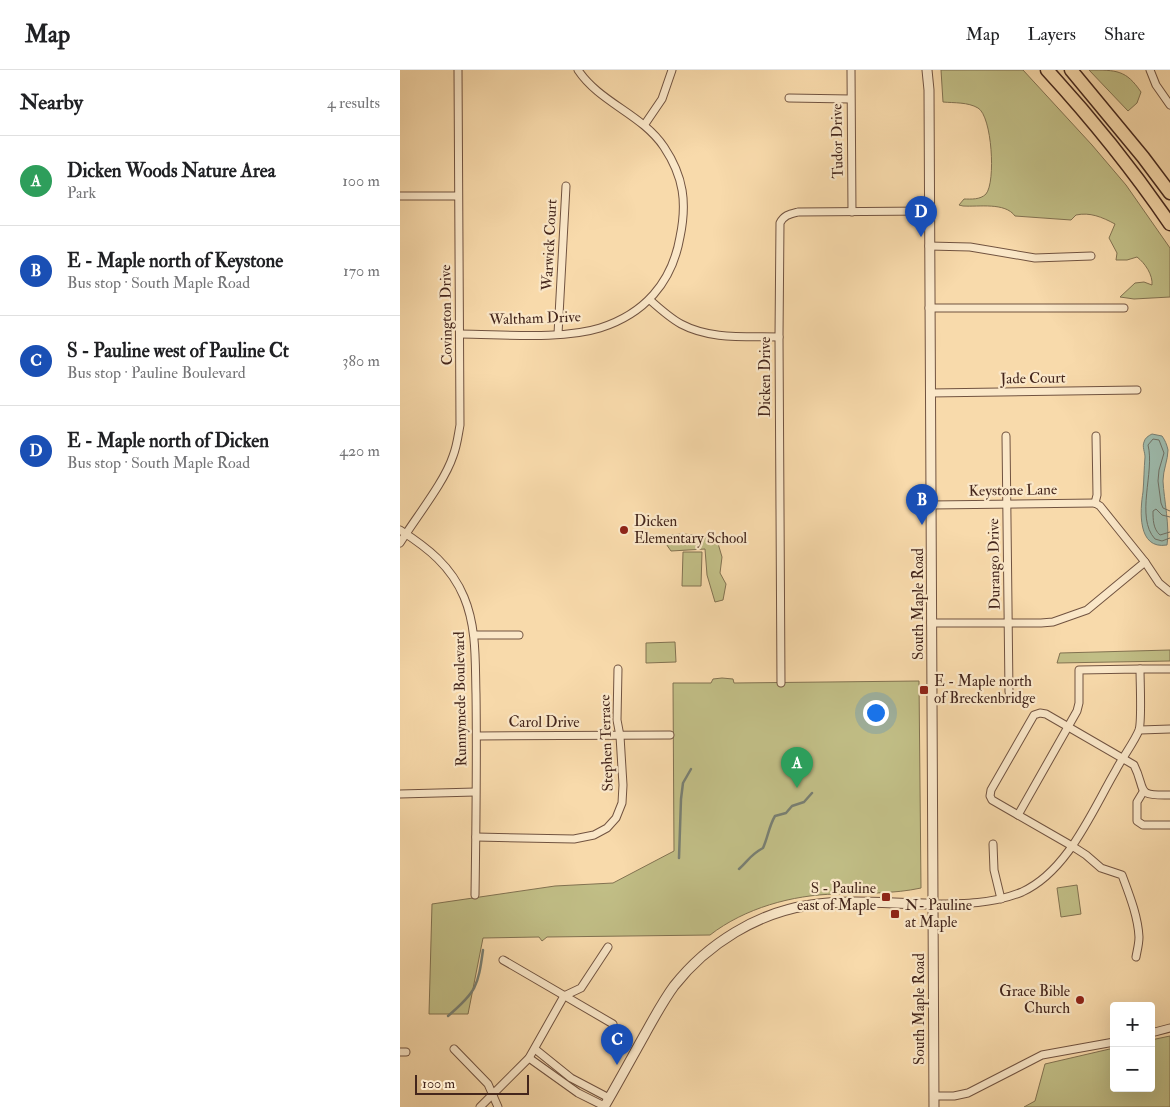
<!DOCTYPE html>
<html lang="en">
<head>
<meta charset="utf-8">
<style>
  body { margin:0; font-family:"IM FELL Double Pica",serif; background:#f6f6f6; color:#202124 }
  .controls { position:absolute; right:15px; bottom:15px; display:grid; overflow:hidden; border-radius:5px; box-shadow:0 5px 20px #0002 }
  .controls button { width:45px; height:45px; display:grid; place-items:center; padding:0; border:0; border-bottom:1px solid #e0e0e0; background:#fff; color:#202124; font:25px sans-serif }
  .scale { position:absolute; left:15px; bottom:12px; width:114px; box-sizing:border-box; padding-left:5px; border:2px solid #44261c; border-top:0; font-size:14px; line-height:18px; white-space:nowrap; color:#44261c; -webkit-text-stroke:4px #fae7c8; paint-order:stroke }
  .you { position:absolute; left:475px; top:642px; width:18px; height:18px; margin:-12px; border:4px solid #fff; border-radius:50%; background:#1a73e8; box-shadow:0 0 0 8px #1a73e833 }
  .badge { display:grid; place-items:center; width:32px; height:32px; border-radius:50%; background:#b45309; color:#fff; font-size:16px; font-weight:700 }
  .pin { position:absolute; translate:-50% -41px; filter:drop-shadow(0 1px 2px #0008) }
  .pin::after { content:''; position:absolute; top:26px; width:18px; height:15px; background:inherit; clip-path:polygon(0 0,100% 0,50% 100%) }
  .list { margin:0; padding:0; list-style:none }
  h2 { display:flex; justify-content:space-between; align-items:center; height:65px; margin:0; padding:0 20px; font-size:21px }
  h2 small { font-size:16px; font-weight:400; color:#757577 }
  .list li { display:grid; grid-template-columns:32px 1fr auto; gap:15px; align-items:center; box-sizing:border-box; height:90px; padding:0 20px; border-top:1px solid #e0e0e0 }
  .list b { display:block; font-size:19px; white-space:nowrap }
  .list p { margin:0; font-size:16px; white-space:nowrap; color:#757577 }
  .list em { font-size:16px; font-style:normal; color:#757577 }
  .map { position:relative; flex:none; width:770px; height:1037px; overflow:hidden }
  header { display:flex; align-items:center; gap:30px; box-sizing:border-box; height:70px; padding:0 25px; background:#fff; border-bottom:1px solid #e0e0e0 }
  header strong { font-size:24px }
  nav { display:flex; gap:28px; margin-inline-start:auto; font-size:18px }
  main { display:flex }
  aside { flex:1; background:#fff }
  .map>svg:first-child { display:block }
  .green { fill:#c1be86; stroke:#827251 }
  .water { fill:#9dbaac; stroke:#797f72 }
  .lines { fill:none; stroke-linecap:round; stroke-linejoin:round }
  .shore { stroke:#707064; stroke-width:1 }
  .stream { stroke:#797f72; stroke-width:2.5 }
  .minor-casing { stroke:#715340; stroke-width:9 }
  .tertiary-casing { stroke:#715340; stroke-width:11 }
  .motorway-casing { stroke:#44261c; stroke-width:15 }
  .minor { stroke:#fae7c8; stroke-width:7 }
  .tertiary { stroke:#fae7c8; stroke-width:9 }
  .motorway { stroke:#f8daab; stroke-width:12 }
  .poi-dot { fill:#8f2418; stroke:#fae7c8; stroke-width:2 }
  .labels { text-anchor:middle; stroke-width:4.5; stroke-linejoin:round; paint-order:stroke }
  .street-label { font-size:15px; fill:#44261c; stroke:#fae7c8 }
  .poi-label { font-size:15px; fill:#44261c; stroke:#fae7c8; text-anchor:start }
</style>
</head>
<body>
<header>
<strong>Map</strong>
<nav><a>Map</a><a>Layers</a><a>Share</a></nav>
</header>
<main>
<aside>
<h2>Nearby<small>4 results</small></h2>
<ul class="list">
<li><span class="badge" style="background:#2e9e5b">A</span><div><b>Dicken Woods Nature Area</b><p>Park</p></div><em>100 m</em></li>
<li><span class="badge" style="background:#1a4fb4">B</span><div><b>E - Maple north of Keystone</b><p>Bus stop · South Maple Road</p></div><em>170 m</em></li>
<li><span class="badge" style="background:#1a4fb4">C</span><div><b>S - Pauline west of Pauline Ct</b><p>Bus stop · Pauline Boulevard</p></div><em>380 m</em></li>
<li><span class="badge" style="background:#1a4fb4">D</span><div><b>E - Maple north of Dicken</b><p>Bus stop · South Maple Road</p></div><em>420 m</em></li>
</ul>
</aside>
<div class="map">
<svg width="770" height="1037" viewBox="0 0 770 1037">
  <rect width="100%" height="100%" fill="#f8daab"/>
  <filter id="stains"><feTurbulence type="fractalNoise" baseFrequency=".004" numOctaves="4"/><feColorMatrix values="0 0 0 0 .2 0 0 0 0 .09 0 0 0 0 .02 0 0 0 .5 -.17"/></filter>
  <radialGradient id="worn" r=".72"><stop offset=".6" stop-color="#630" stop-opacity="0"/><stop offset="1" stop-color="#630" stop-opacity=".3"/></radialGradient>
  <g class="green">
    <path d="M541,0H623L692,75L726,115L770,178V227L734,229L720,227L735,213L744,212L752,215C753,205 745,193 737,187L727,190H716L717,183L709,168L715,154C702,147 690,142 676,145L671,150L615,146C605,132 579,137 563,136L559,135L564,129C571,129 580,130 586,124C596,112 592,46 578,38C568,32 554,33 543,32Z"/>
    <path d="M689,0C717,0 726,0 741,22L737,33L728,41Z"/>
    <polygon points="282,464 311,466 317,470 322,487 320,503 326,514 323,530 315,532 307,505 305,479 271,481 264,471 270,465"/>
    <polygon points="283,482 302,482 301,516 282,516"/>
    <polygon points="275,572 276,592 246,593 246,573"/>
    <polygon points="770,580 770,591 657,593 660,583"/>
    <path d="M322,608L333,609L334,613L519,611L521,818C494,824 464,823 436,824C392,825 345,838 310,865L147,867L142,871L139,867L83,868L68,944H29L32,834L155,816L213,813L274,781L273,613H311L313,609Z"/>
    <polygon points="677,815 681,844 661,847 657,818"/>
    <polygon points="770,966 770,1037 624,1037 635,1031 645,994 714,978 714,1018 751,1018 751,970"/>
  </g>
  <path class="water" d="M752,364L762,366C765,370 767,375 768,380C768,390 763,400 763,411C764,430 770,457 767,475C737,480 740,440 743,422C744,410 744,398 745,387C745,382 742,377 744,372C745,368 748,366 752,364Z"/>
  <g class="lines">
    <g class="shore">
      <path d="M770,441L763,438L761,433L758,411L759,400L764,383L759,370L753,369L748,375C755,402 735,447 755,469L762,471L770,468"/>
      <path d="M770,447L762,445L756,439L753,441C753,449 753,459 760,465L770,462"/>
    </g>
    <g class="stream">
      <polyline points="279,788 281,729 283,713 291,699"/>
      <path d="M339,799C349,790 350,785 363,778C368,767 369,756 375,746L386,743L392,736L404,732L412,723"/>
      <path d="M48,946C76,922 78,917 83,880"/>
    </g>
    <defs>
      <g id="minor">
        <polyline points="451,0 452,142"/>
        <polyline points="750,0 756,15 770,35"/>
        <polyline points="389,28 450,29"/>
        <polyline points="245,54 262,29 272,0"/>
        <polyline points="0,126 58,126"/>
        <polyline points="529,176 570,177 635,188 691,186"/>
        <path d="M250,230C260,239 270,248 281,254C311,270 346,266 379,267"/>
        <polyline points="529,238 724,238"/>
        <path d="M60,264C100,264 162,270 200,258C244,244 272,213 280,167C287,133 284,107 264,77C242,44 200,33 178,0"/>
        <polyline points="158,264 166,116"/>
        <polyline points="530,323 737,320"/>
        <polyline points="606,366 609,622"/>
        <polyline points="695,433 700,436 745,492 759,513 770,522"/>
        <polyline points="695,433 697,425 696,366"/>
        <polyline points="531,435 695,433"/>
        <path d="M0,460C28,478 51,496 64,527C77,558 75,592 76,624C77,691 76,758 75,825"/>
        <path d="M0,473C16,447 44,413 53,386C57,376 58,366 60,355L58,0"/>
        <polyline points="531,553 641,553 653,552 687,540 745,492"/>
        <polyline points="74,565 119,565"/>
        <polyline points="740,599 770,599"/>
        <path d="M381,613L379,267L380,153C384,145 390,144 398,142L529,141"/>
        <polyline points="740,660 770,659"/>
        <polyline points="77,666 270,665"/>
        <polyline points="743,722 737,732 737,751 743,755 770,755"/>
        <polyline points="0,724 75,722"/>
        <path d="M618,745L592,730L590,726L591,720L634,645L640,643L646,644L734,695C747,721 734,726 770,725"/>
        <polyline points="76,767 174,769 194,765 207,758 216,748 222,733 223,715 220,666 217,650 218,599"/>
        <polyline points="593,774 594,800 601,829"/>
        <path d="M532,834C563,834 593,834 622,822C668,801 692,741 716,700C722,688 735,671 739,660C742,651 740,612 740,599L679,600V633L677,641L618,745L672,776L686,785L701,798L722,805C729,824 738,846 739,867C739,874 737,881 736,887"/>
        <polyline points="103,890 213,954"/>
        <polyline points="751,963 770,958"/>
        <polyline points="54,979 88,1014 98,1037"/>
        <polyline points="135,979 171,1008 209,1028"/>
        <polyline points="0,982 6,982"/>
        <polyline points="129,988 178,1023 204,1036"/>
        <polyline points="534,1026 554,1026 568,1023 642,985 714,972"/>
        <polyline points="80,1037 129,988 164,926 181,918 208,877"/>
      </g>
      <g id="tertiary">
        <polyline points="527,0 529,20 534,1037"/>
        <path d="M204,1037C218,1013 231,989 245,964C254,948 263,931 274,916C307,874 358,842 411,835C451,829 492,834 532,834"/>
      </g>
      <g id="motorway">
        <path d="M647,0C691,48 733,100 770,154"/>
        <polyline points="671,0 743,87 770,123"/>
      </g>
    </defs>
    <use href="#minor" class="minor-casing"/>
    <use href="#tertiary" class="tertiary-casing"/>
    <use href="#motorway" class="motorway-casing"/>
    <use href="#minor" class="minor"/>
    <use href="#tertiary" class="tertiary"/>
    <use href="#motorway" class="motorway"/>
  </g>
  <g class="poi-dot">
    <circle cx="224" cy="460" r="5"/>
    <rect x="519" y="615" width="10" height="10" rx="2.5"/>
    <rect x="481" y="822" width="10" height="10" rx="2.5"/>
    <rect x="490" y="839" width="10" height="10" rx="2.5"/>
    <circle cx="680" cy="930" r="5"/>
  </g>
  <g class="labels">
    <g class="street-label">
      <text transform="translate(437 71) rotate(-91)" y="5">Tudor Drive</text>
      <text transform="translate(149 175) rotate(-87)" y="5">Warwick Court</text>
      <text transform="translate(46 245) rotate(-91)" y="5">Covington Drive</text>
      <text transform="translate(135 248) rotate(-2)" y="5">Waltham Drive</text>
      <text transform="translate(365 307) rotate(-90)" y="5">Dicken Drive</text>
      <text transform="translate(633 308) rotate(-1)" y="5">Jade Court</text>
      <text transform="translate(613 420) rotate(-1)" y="5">Keystone Lane</text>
      <text transform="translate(594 494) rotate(-91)" y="5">Durango Drive</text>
      <text transform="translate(518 534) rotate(-90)" y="5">South Maple Road</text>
      <text transform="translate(60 629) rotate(-91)" y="5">Runnymede Boulevard</text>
      <text x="144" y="657">Carol Drive</text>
      <text transform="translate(206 673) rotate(-92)" y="5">Stephen Terrace</text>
      <text transform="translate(519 939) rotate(-90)" y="5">South Maple Road</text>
    </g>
    <g class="poi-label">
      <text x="234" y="456">Dicken<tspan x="234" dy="17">Elementary School</tspan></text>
      <text x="534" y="616">E - Maple north<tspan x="534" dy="17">of Breckenbridge</tspan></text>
      <text x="476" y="823" text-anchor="end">S - Pauline<tspan x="476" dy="17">east of Maple</tspan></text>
      <text x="505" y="840">N- Pauline<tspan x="505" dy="17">at Maple</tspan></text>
      <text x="670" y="926" text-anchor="end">Grace Bible<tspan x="670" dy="17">Church</tspan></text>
    </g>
  </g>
  <rect width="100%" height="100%" filter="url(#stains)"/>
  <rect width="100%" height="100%" fill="url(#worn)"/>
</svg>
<div class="controls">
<button>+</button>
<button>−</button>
</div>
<div class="scale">100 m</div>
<div class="you"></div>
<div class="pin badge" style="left:397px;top:718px;background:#2e9e5b">A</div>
<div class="pin badge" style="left:522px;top:455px;background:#1a4fb4">B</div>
<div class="pin badge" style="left:217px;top:995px;background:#1a4fb4">C</div>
<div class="pin badge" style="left:521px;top:167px;background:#1a4fb4">D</div>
</div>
</main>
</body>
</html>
